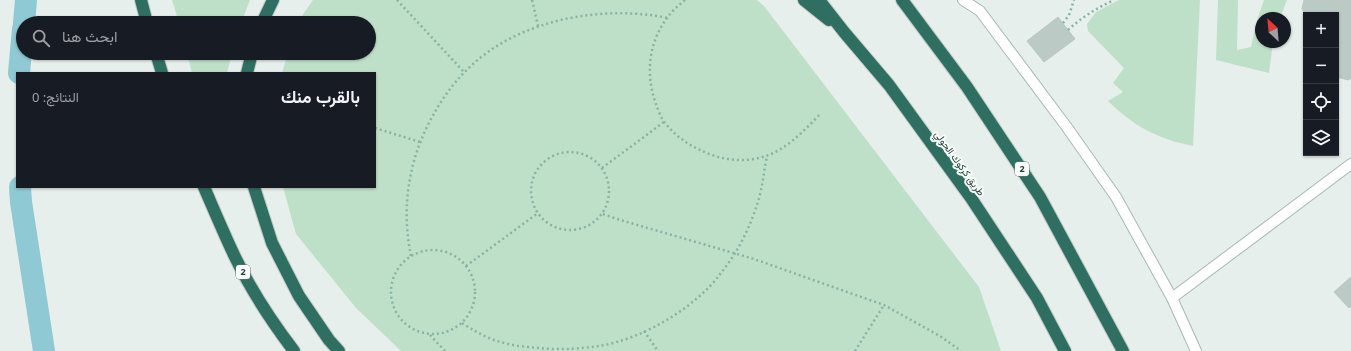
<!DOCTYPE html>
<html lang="ar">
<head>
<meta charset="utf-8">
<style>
  body { margin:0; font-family:"Noto Sans",Vazirmatn,sans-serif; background:#242831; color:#f1f3f6; direction:rtl }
  .controls { position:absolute; right:12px; top:12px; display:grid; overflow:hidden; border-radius:0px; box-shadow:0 1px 3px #0004 }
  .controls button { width:36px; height:36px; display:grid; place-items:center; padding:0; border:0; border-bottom:1px solid #363941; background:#171b24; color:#f1f3f6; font:20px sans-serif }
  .compass { position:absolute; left:1255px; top:12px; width:36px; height:36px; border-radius:50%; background:#171b24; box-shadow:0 1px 3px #0004; rotate:334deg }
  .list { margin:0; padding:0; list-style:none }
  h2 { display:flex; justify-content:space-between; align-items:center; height:52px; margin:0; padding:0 16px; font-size:17px }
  h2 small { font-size:13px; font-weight:400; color:#9ea1a6 }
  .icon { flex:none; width:22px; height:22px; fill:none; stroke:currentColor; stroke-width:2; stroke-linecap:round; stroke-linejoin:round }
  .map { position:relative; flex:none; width:1351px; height:351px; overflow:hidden; direction:ltr }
  .search { position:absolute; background:#171b24; box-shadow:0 1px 3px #0004; left:16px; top:16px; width:360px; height:44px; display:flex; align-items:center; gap:10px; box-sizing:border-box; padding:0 14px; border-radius:22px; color:#9ea1a6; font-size:15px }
  .panel { position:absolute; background:#171b24; box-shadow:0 1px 3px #0004; left:16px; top:72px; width:360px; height:116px; border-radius:0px; direction:rtl }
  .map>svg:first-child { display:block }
  .green { fill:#bfe0c8 }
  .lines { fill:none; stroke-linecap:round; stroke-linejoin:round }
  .canal { stroke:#8ec9d4; stroke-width:22 }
  .building { fill:#bbcac4; stroke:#b8c9c2 }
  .lane-casing { stroke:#a8b8b2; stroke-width:12 }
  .highway-casing { stroke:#c2cac8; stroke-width:14 }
  .path { stroke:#86b3a5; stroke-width:2.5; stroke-dasharray:2 3; stroke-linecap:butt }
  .lane { stroke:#fff; stroke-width:10 }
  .highway { stroke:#2f6f62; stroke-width:12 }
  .labels { text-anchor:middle; stroke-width:4; stroke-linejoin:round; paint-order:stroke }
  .shield { fill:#f7fbf9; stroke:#637a73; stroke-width:1 }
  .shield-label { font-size:9px; font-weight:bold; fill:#24423a }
  .street-label { font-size:10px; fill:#24423a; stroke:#f7fbf9 }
</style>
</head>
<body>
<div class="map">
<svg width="1351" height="351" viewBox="0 0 1351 351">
  <rect width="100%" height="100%" fill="#e6efeb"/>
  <g class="green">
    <polygon points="172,0 250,0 241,23 179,23"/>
    <polygon points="313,0 757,0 764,6 979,287 1001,351 401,351 356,308 296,234 283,187 375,187 375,73 282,73 288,53 369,53 369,23 297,23"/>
    <path d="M1119,0H1200L1193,146C1158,139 1133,126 1108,101L1123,92L1113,83L1124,68L1088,31L1087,24L1096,12Z"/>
    <polygon points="1218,0 1238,0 1237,50 1251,47 1257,20 1264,0 1287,0 1280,18 1261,18 1261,42 1273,42 1269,73 1216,60"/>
    <polygon points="187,53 232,53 227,73 192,73"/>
  </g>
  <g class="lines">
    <g class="canal">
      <polyline points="24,23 26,0"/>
      <polyline points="19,73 23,29"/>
      <polyline points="20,187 21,202 44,351"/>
    </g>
  </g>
  <g class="building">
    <polygon points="1304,0 1351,0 1351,78 1349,80 1336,77 1336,15 1306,16 1302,9"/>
    <polygon points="1058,17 1075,39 1044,62 1027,41"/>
    <polygon points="1351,277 1351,306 1349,308 1334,292"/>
  </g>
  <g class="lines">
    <defs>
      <g id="lane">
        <polyline points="963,0 980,11 1066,126 1116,197 1172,298 1196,351"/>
        <polyline points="1172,298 1351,164"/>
      </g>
      <g id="highway">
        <polyline points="141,0 147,23"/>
        <polyline points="804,0 829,20"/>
        <polyline points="819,0 844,32 889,85 971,198 1037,298 1065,351"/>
        <polyline points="902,0 967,87 1040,197 1123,351"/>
        <polyline points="262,23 273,0"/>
        <polyline points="156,53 162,73"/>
        <polyline points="247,73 252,53"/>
        <path d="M204,187C214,210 224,234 235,257C251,290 272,322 294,351"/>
        <polyline points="254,187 272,243 299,296 329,340 339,351"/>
      </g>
    </defs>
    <use href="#lane" class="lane-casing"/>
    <use href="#highway" class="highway-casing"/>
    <g class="path">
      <polyline points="397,0 464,72"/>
      <polyline points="532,0 538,26"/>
      <path d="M685,0C652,25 642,66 656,104C658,110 661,118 665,123C678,139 693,148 712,155C729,161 749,162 766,156C787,149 806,129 821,113"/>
      <polyline points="1063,23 1069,15 1074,0"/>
      <path d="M1068,30C1082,17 1097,8 1114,0"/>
      <polyline points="375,128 420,142"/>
      <circle cx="570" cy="191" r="39"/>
      <polyline points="602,168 664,122"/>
      <polyline points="603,214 617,219 754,259 884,305 940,336 961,351"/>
      <circle cx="433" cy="292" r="42"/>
      <path d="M411,256C402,213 407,169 426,129C455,68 499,34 565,19C599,12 633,11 668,18"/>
      <polyline points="466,266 538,213"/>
      <path d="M462,323C473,330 483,336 494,340C508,345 524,347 539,348C559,350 579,349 599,346C643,339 695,308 721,273C738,252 752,224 759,198C763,184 764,170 767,156"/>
      <polyline points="644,331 658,351"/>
      <polyline points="430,335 445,351"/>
      <polyline points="855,351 884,305"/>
    </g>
    <use href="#lane" class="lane"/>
    <use href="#highway" class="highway"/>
  </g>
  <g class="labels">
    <g class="shield">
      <rect x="1015" y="162" width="14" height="14" rx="3"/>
      <rect x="236" y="265" width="14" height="14" rx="3"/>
    </g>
    <g class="shield-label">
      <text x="1022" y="172">2</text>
      <text x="243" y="275">2</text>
    </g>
    <g class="street-label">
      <text transform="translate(960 163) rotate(54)" y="4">طريق كركوك الحولي</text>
    </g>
  </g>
</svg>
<div class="controls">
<button>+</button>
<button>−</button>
<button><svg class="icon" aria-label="locate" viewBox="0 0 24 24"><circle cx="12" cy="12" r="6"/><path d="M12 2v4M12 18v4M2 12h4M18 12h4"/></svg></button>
<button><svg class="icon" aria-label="layers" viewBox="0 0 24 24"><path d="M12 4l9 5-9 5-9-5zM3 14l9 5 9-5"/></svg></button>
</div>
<svg class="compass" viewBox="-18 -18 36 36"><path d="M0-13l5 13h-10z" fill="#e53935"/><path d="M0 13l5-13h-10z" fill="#9ea1a6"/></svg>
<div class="search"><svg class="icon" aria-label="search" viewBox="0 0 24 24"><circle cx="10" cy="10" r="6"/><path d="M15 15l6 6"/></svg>ابحث هنا</div>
<section class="panel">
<h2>بالقرب منك<small>النتائج: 0</small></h2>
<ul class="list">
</ul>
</section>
</div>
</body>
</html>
